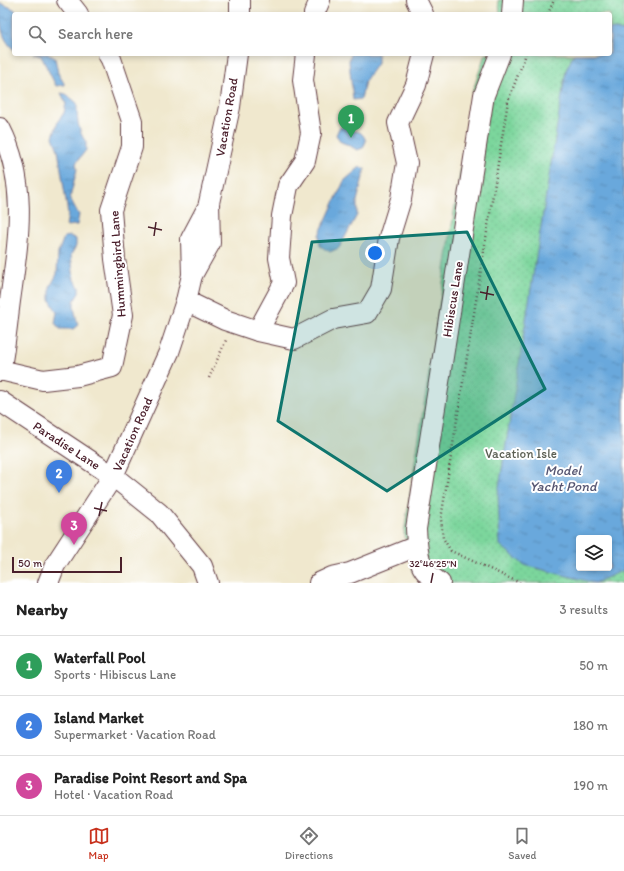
<!DOCTYPE html>
<html lang="en">
<head>
<meta charset="utf-8">
<style>
  body { margin:0; font-family:Itim,sans-serif; background:#f6f6f6; color:#222 }
  .controls { position:absolute; right:12px; bottom:12px; display:grid; overflow:hidden; border-radius:4px; box-shadow:0 2px 6px #0003 }
  .controls button { width:36px; height:36px; display:grid; place-items:center; padding:0; border:0; border-bottom:1px solid #e0e0e0; background:#fff; color:#222; font:20px sans-serif }
  .scale { position:absolute; left:12px; bottom:10px; width:110px; box-sizing:border-box; padding-left:4px; border:2px solid #4a1f2b; border-top:0; font-size:11px; line-height:14px; white-space:nowrap; color:#4a1f2b; -webkit-text-stroke:3px #fff; paint-order:stroke }
  .you { position:absolute; left:375px; top:253px; width:14px; height:14px; margin:-10px; border:3px solid #fff; border-radius:50%; background:#1a73e8; box-shadow:0 0 0 6px #1a73e833 }
  .badge { display:grid; place-items:center; width:26px; height:26px; border-radius:50%; background:#c8321e; color:#fff; font-size:13px; font-weight:700 }
  .pin { position:absolute; translate:-50% -33px; filter:drop-shadow(0 1px 2px #0008) }
  .pin::after { content:''; position:absolute; top:21px; width:14px; height:12px; background:inherit; clip-path:polygon(0 0,100% 0,50% 100%) }
  .list { margin:0; padding:0; list-style:none }
  h2 { display:flex; justify-content:space-between; align-items:center; height:52px; margin:0; padding:0 16px; font-size:17px }
  h2 small { font-size:13px; font-weight:400; color:#767676 }
  .list li { display:grid; grid-template-columns:26px 1fr auto; gap:12px; align-items:center; box-sizing:border-box; height:60px; padding:0 16px; border-top:1px solid #e0e0e0 }
  .list b { display:block; font-size:15px; white-space:nowrap }
  .list p { margin:0; font-size:13px; white-space:nowrap; color:#767676 }
  .list em { font-size:13px; font-style:normal; color:#767676 }
  .icon { flex:none; width:22px; height:22px; fill:none; stroke:currentColor; stroke-width:2; stroke-linecap:round; stroke-linejoin:round }
  .map { position:relative; flex:none; width:624px; height:583px; overflow:hidden }
  .search { position:absolute; background:#fff; box-shadow:0 2px 6px #0003; left:12px; right:12px; top:12px; height:44px; display:flex; align-items:center; gap:10px; box-sizing:border-box; padding:0 14px; border-radius:4px; color:#767676; font-size:15px }
  .sheet { height:232px; background:#fff }
  nav { display:flex; justify-content:space-around; align-items:center; box-sizing:border-box; height:56px; border-top:1px solid #e0e0e0; background:#fff; font-size:11px; color:#767676 }
  nav a { display:grid; justify-items:center; gap:2px }
  nav .on { color:#c8321e }
  .map>svg:first-child { display:block }
  .green { fill:url(#green-dots); stroke:#627a64; fill-rule:evenodd }
  .water { fill:url(#water-ripples); stroke:#5a6484; fill-rule:evenodd }
  .lines { fill:none; stroke-linecap:round; stroke-linejoin:round }
  .minor-casing { stroke:#633d43; stroke-width:22 }
  .path { stroke:#633d43; stroke-width:2.5; stroke-dasharray:1 3; stroke-linecap:butt }
  .minor { stroke:#fff; stroke-width:20 }
  .marked { fill:#0f766e; fill-opacity:0.2; stroke:#0f766e; stroke-width:3; stroke-linejoin:round }
  .ticks { fill:none; stroke:#4a1f2b; stroke-width:1.5 }
  .labels { text-anchor:middle; stroke-width:4; stroke-linejoin:round; paint-order:stroke }
  .street-label { font-size:13px; fill:#4a1f2b; stroke:#fff }
  .park-label { font-size:13px; fill:#5b5f53; stroke:#fff }
  .water-label { font-size:14px; font-style:italic; fill:#565672; stroke:#fff }
  .ticks-label { font-size:10px; text-anchor:middle; fill:#4a1f2b; stroke:#fff; stroke-width:4; stroke-linejoin:round; paint-order:stroke }
</style>
</head>
<body>
<div class="map">
<svg width="624" height="583" viewBox="0 0 624 583">
  <defs>
    <pattern id="green-dots" width="8" height="8" patternUnits="userSpaceOnUse"><rect width="8" height="8" fill="#7bd69c"/><path d="M2 2h.1M6 6h.1" fill="none" stroke="#6cb787" stroke-width="1.8" stroke-linecap="round"/></pattern>
    <pattern id="water-ripples" width="26" height="14" patternUnits="userSpaceOnUse"><rect width="26" height="14" fill="#69a8dc"/><path d="M2 4q2-2 4 0t4 0M15 11q2-2 4 0t4 0" fill="none" stroke="#5888b3"/></pattern>
  </defs>
  <rect width="100%" height="100%" fill="#fff"/>
  <filter id="ink" filterUnits="userSpaceOnUse"><feTurbulence type="fractalNoise" baseFrequency=".025" numOctaves="2"/><feDisplacementMap in="SourceGraphic" scale="8" xChannelSelector="R" yChannelSelector="G"/><feConvolveMatrix kernelMatrix="1 2 1 2 8 2 1 2 1" color-interpolation-filters="sRGB"/></filter>
  <filter id="wash" filterUnits="userSpaceOnUse"><feTurbulence type="fractalNoise" baseFrequency=".012" numOctaves="4" result="noise"/><feDisplacementMap in="SourceGraphic" scale="16" xChannelSelector="R" yChannelSelector="G"/><feGaussianBlur stdDeviation="0.9" result="paint"/><feColorMatrix in="noise" values="0 0 0 0 0 0 0 0 0 0 0 0 0 0 0 0 0 1.4 0 .05"/><feComposite in="paint" operator="in"/></filter>
  <g filter="url(#wash)">
    <rect width="100%" height="100%" fill="#f0e8ce"/>
    <path class="green" d="M498,0H624V583H423L414,575L404,533L473,90L485,54H610V14H499L500,11ZM579,538H609V568H579Z"/>
    <g class="water">
      <path d="M0,3L14,9L18,14H14V50C0,37 0,23 0,3Z"/>
      <path d="M614,29L624,31V570L595,583L524,565L500,545L498,494L566,70L574,54H610V30ZM579,538H609V568H579Z"/>
      <polygon points="33,54 49,54 55,58 58,73 65,85 56,86 41,56"/>
      <polygon points="351,54 378,54 378,62 365,81 361,99 353,100 349,61"/>
      <path d="M61,93L66,94L77,103C77,117 77,130 86,142V150L76,163L77,169L70,198L79,215L77,225L66,226L68,214L58,150L53,137L58,121L64,113L66,103Z"/>
      <path d="M345,126L350,128L353,131C361,131 363,134 366,141L363,148L357,150L349,145L341,142L336,135L339,128Z"/>
      <polygon points="360,167 365,169 357,201 357,215 339,248 330,252 320,246 319,235 344,181"/>
      <polygon points="70,236 76,239 76,246 71,255 74,280 79,287 79,293 74,301 74,308 78,325 73,329 60,329 55,323 57,312 50,300 50,287 57,274 58,253 64,237"/>
    </g>
  </g>
  <g filter="url(#ink)">
    <g class="lines">
      <defs>
        <g id="minor">
          <polyline points="67,0 78,14"/>
          <polyline points="416,0 423,14"/>
          <polyline points="240,14 240,0"/>
          <polyline points="314,14 320,0"/>
          <polyline points="512,14 513,0"/>
          <path d="M0,128C29,184 18,242 10,301C7,324 5,348 0,371"/>
          <polyline points="192,275 191,239 209,205"/>
          <polyline points="186,301 225,320 258,331 294,339 333,319 367,313 381,289 389,238 401,199 407,163 398,123 416,85 424,54"/>
          <polyline points="258,331 284,283 279,258 282,216 288,186 305,161 311,133 303,80 306,54"/>
          <polyline points="0,370 43,380 78,376 112,367 123,315 115,259 111,210 132,147 132,121 111,59 108,54"/>
          <polyline points="0,401 113,476 159,513 202,566 208,583"/>
          <polyline points="48,583 55,565 113,476 169,352 186,301 192,275 210,243 209,203 230,107 237,54"/>
          <polyline points="319,583 332,577 350,573 417,546"/>
          <path d="M440,583C436,580 431,577 427,573C417,564 417,542 416,529L484,95L500,54"/>
        </g>
      </defs>
      <use href="#minor" class="minor-casing"/>
      <g class="path">
        <polyline points="548,14 554,0"/>
        <polyline points="209,378 227,338"/>
        <polyline points="520,583 451,551 443,538 441,519 508,101 526,54"/>
      </g>
      <use href="#minor" class="minor"/>
    </g>
  </g>
  <path class="marked" d="M467,232L545,389L387,491L278,421L312,242Z"/>
  <path class="ticks" d="M148,227L162,230M154,236L156,222M480,292L494,295M486,300L488,286M94,508L107,511M99,516L102,502M431,583L433,573"/>
  <g class="labels">
    <g class="street-label">
      <text transform="translate(226 117) rotate(-80)" y="5">Vacation Road</text>
      <text transform="translate(117 264) rotate(-94)" y="5">Hummingbird Lane</text>
      <text transform="translate(452 299) rotate(-81)" y="5">Hibiscus Lane</text>
      <text transform="translate(132 434) rotate(-66)" y="5">Vacation Road</text>
      <text transform="translate(67 445) rotate(33)" y="5">Paradise Lane</text>
    </g>
    <g class="park-label">
      <text x="521" y="458">Vacation Isle</text>
    </g>
    <g class="water-label">
      <text x="563" y="475">Model<tspan x="563" dy="16">Yacht Pond</tspan></text>
    </g>
  </g>
  <g class="ticks-label">
    <text x="433" y="567">32°46'25"N</text>
  </g>
</svg>
<div class="controls">
<button><svg class="icon" aria-label="layers" viewBox="0 0 24 24"><path d="M12 4l9 5-9 5-9-5zM3 14l9 5 9-5"/></svg></button>
</div>
<div class="scale">50 m</div>
<div class="you"></div>
<div class="pin badge" style="left:351px;top:138px;background:#2e9e5b">1</div>
<div class="pin badge" style="left:59px;top:493px;background:#3f7fe0">2</div>
<div class="pin badge" style="left:74px;top:545px;background:#d1479c">3</div>
<div class="search"><svg class="icon" aria-label="search" viewBox="0 0 24 24"><circle cx="10" cy="10" r="6"/><path d="M15 15l6 6"/></svg>Search here</div>
</div>
<section class="sheet">
<h2>Nearby<small>3 results</small></h2>
<ul class="list">
<li><span class="badge" style="background:#2e9e5b">1</span><div><b>Waterfall Pool</b><p>Sports · Hibiscus Lane</p></div><em>50 m</em></li>
<li><span class="badge" style="background:#3f7fe0">2</span><div><b>Island Market</b><p>Supermarket · Vacation Road</p></div><em>180 m</em></li>
<li><span class="badge" style="background:#d1479c">3</span><div><b>Paradise Point Resort and Spa</b><p>Hotel · Vacation Road</p></div><em>190 m</em></li>
</ul>
</section>
<nav>
<a class="on"><svg class="icon" aria-label="map" viewBox="0 0 24 24"><path d="M3 6l6-2 6 2 6-2v14l-6 2-6-2-6 2zM9 4v14M15 6v14"/></svg>Map</a>
<a><svg class="icon" aria-label="directions" viewBox="0 0 24 24"><path d="M12 3l9 9-9 9-9-9zM9 14v-3h6M13 9l2 2-2 2"/></svg>Directions</a>
<a><svg class="icon" aria-label="saved" viewBox="0 0 24 24"><path d="M7 4h10v16l-5-4-5 4z"/></svg>Saved</a>
</nav>
</body>
</html>
